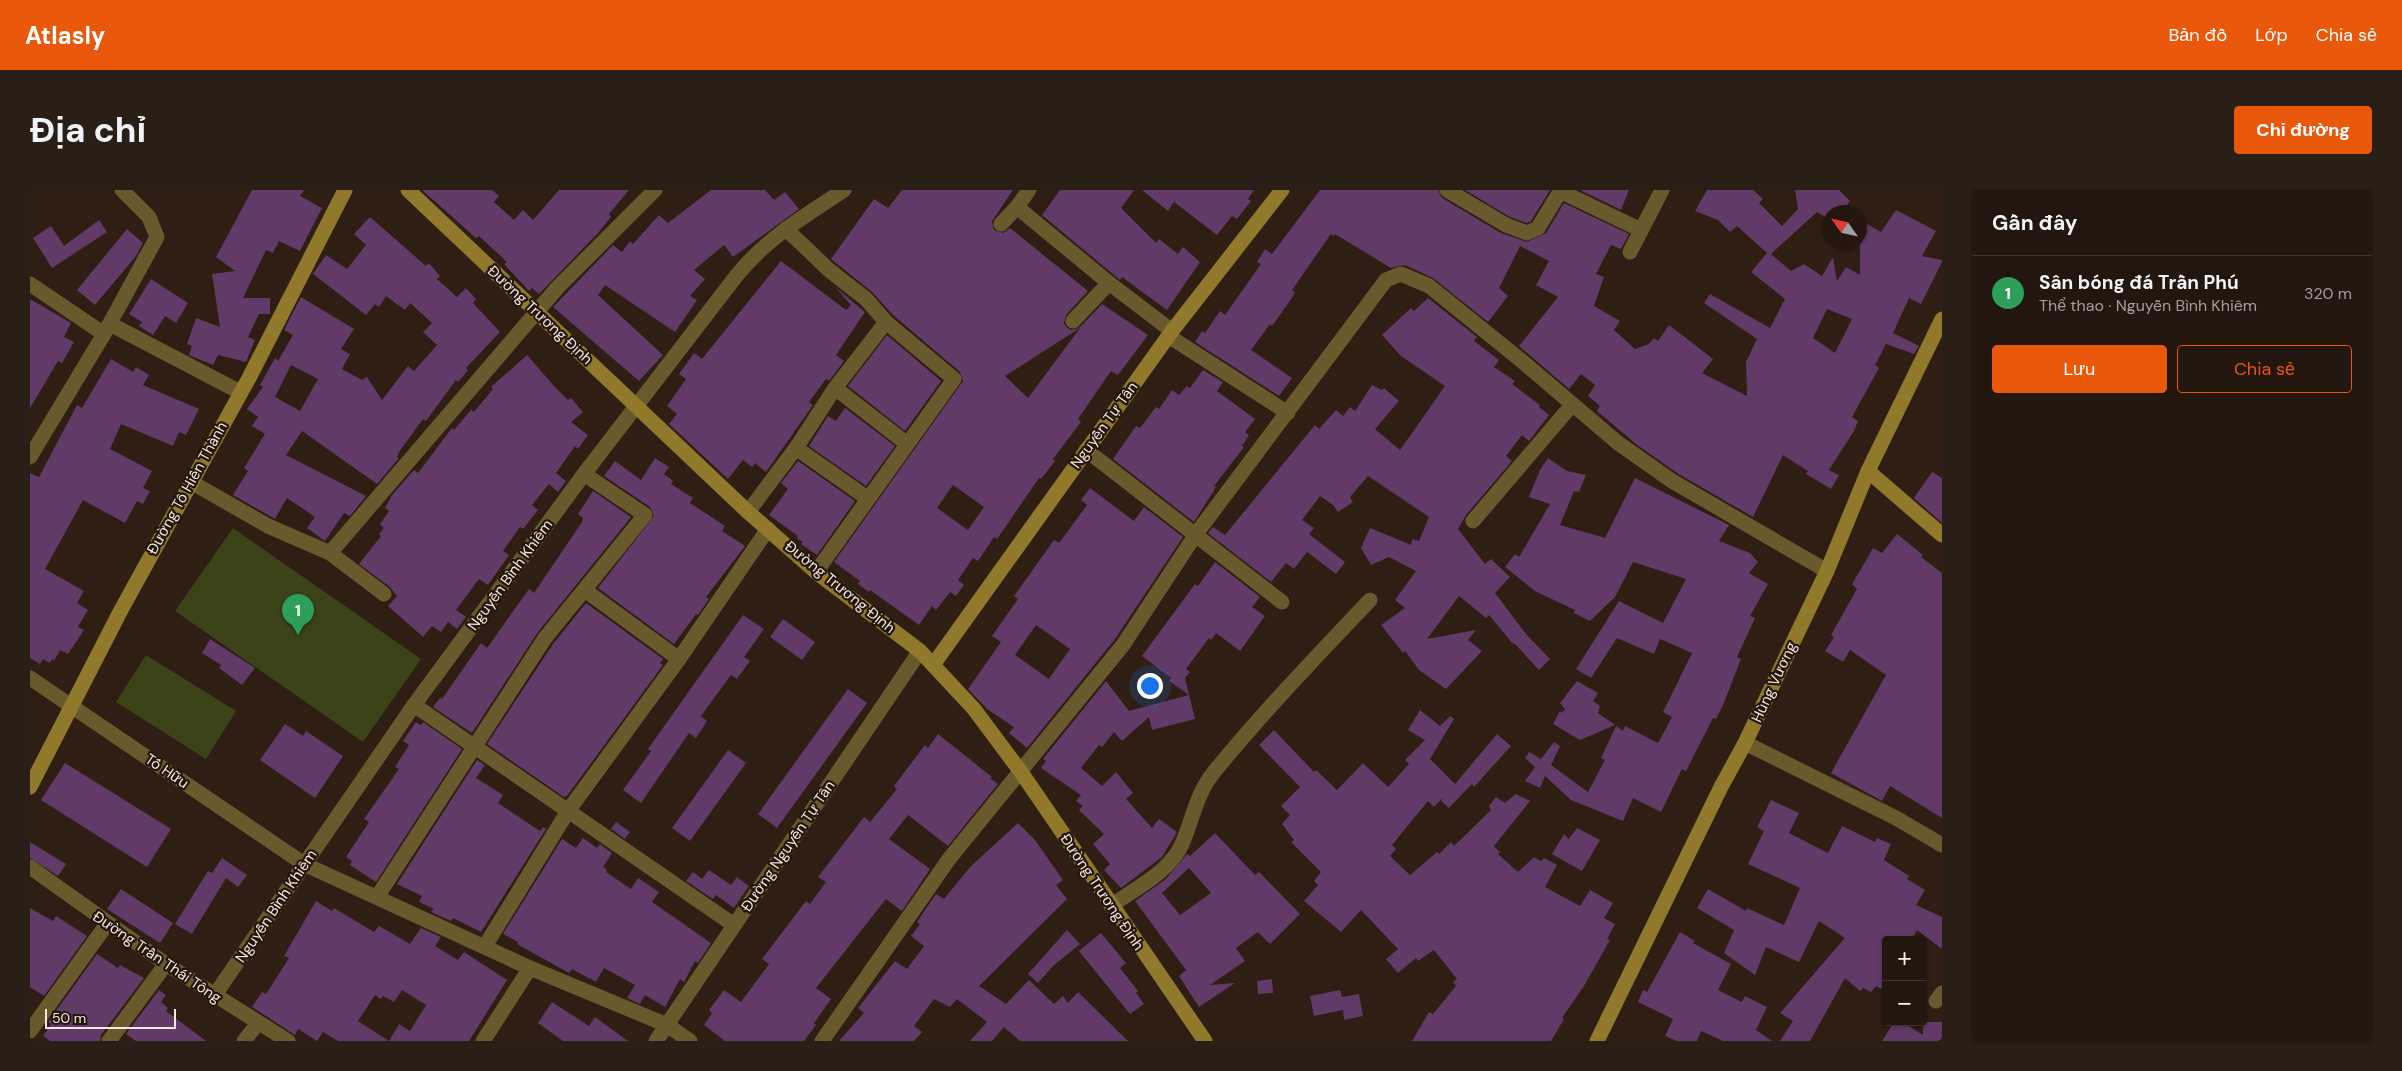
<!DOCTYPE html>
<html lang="vi">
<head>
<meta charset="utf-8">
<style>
  body { margin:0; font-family:"DM Sans",sans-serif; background:#2a1f17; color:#f1f3f6 }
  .controls { position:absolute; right:15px; bottom:15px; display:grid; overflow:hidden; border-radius:5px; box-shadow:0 1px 4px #0004 }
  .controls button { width:45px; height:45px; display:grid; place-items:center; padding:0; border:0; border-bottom:1px solid #3f352e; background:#22160e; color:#f1f3f6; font:25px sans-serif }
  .compass { position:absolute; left:1792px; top:15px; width:45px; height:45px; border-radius:50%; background:#22160e; box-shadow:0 1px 4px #0004; rotate:304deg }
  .scale { position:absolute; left:15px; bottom:12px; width:131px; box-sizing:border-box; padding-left:5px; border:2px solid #f3e8e0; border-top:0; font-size:14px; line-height:18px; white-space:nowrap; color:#f3e8e0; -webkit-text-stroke:4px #24150a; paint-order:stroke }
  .you { position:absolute; left:1119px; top:495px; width:18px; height:18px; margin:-12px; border:4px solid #fff; border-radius:50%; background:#1a73e8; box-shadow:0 0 0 8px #1a73e833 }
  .badge { display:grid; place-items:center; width:32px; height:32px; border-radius:50%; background:#ea580c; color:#fff; font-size:16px; font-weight:700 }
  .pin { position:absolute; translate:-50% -41px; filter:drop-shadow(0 1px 2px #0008) }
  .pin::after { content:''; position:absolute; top:26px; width:18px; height:15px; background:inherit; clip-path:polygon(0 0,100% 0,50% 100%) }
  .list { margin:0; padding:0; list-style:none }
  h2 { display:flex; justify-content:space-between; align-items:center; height:65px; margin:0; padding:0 20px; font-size:21px }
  h2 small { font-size:16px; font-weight:400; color:#a29f9e }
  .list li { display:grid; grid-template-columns:32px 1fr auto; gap:15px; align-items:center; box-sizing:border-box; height:75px; padding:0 20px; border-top:1px solid #3f352e }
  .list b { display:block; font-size:19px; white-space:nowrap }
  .list p { margin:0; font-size:16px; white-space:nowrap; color:#a29f9e }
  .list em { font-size:16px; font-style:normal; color:#a29f9e }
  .actions { display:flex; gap:10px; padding:15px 20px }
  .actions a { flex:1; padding:11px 0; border:1px solid #ea580c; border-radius:5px; text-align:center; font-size:18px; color:#ea580c }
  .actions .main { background:#ea580c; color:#fff }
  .map { position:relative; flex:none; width:1912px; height:851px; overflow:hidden; border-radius:5px }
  header { display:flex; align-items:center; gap:30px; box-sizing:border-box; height:70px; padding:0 25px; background:#ea580c; color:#fff }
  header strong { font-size:24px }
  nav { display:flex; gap:28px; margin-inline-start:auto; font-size:18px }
  .intro { display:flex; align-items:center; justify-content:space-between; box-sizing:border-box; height:120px; padding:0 30px }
  h1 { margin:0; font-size:35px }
  .button { padding:12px 22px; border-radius:5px; background:#ea580c; color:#fff; font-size:18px; font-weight:700 }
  main { display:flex; gap:30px; padding:0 30px }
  aside { flex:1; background:#22160e; border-radius:5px; box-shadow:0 1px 4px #0004 }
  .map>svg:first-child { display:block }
  .pitch { fill:#3d4319 }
  .building { fill:#613a68; fill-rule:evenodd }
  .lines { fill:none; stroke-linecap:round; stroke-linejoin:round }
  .street { stroke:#685a2d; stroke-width:15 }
  .secondary { stroke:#90792b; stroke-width:15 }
  .labels { text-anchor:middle; stroke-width:4.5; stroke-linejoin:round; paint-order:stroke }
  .street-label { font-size:15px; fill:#f3e8e0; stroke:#24150a }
</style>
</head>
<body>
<header>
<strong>Atlasly</strong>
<nav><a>Bản đồ</a><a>Lớp</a><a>Chia sẻ</a></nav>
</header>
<div class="intro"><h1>Địa chỉ</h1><a class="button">Chỉ đường</a></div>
<main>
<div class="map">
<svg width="1912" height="851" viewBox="0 0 1912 851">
  <rect width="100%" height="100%" fill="#2e1e13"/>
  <g class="pitch">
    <polygon points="203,338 391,469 333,552 145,421"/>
    <polygon points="116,465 206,521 176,569 86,512"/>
  </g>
  <g class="building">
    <polygon points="222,0 274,0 270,6 292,18 270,61 249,51 243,63 236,60 213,108 240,108 240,124 229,124 218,147 225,150 216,172 188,165 183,175 159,165 162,156 157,154 166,128 190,137 182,84 205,81 186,67"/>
    <polygon points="392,0 462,0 469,6 464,12 484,30 493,20 503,30 529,0 599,0 579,24 581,27 568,43 509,104 502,98 499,101 474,74 477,72 449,46 446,48"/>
    <polygon points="681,0 735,0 744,10 755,2 769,19 703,67 694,55 664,80 675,89 660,106 667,110 645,142 575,95 568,105 633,165 609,191 523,117 583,55 592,62 600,51 603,54 629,25 638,33"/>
    <path d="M872,0H983L962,31L964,40L973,43L980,38L1058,101L1036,125L1034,133L1036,137L1041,140L1049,138L1072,114L1118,145L1088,185L1081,181L1048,229L1051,232L1023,269L1025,271L1011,289L1009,288L967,349L964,347L948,371L943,368L928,390L934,395L926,406L920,402L906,420L902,416L889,435L840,400L839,402L828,394L830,391L804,372L933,191L930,182L863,125L842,102L801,69L844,9L858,18ZM1050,138L998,208L975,186ZM923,295L954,317L938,340L907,318Z"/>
    <polygon points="1030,0 1104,0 1091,18 1126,53 1129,49 1148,64 1153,57 1170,72 1137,120 1092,87 1090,90 1012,25"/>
    <polygon points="1112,0 1224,0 1218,9 1221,11 1207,29 1202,26 1187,45 1144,12 1138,21"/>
    <path d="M1290,0H1408L1412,8L1471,43L1497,52L1516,43L1534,13L1599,44L1591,59L1581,55L1566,84L1574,87L1564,116L1590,131L1584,140L1605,159L1619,154L1624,148L1628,151L1639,135L1683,169L1672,183L1717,206L1716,172L1727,149L1674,113L1680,104L1740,138L1755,109L1721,82L1737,63L1707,36L1700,42L1688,30L1665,21L1677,0H1723L1733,9L1729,13L1752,36L1768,19L1765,0H1809L1820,11L1812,22H1800V30L1787,22L1741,64L1761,81L1774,74L1792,86L1803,67L1807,91L1816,77L1830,85V30L1851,42L1866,20L1906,41L1892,66L1912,70V72L1891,114L1879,108L1863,143L1889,156L1884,164L1856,154L1845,175L1849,178L1822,227L1828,231L1824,241L1799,280L1809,285L1801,299L1776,284L1778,281L1753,265L1723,327L1647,283L1606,254L1567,221L1570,216L1558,206L1565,195L1551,184L1539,199L1489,156L1528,107L1506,95L1519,71L1490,56L1469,98L1478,106L1458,132L1403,88L1375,75L1361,78L1305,44L1304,46L1301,44L1262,100L1265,102L1262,108L1242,136L1240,134L1221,160L1262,188L1249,206L1165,152L1172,141L1175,143L1190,121L1195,125L1231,74L1227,72L1235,59L1242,64ZM1797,119L1822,129L1805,163L1783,148Z"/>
    <polygon points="1435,0 1520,0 1501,31 1497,33 1480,27"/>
    <polygon points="1550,0 1599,0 1591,20"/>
    <path d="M340,27L396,76L399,73L410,86L407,89L427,107L436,98L446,109L443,113L470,142L436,178L438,180L428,192L426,190L396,231L393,229L369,262L367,267L369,268L347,294L272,241L256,265L336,306L320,326L314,323L295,351L277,338L285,327L257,308L245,329L203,305L218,281L214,278L235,244L222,236L228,227L217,219L233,197L230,195L245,168L248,171L263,145L254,140L271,107L324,139L311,159L320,164L312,179L332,190L337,187L352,210L378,176L384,181L407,155L393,142L402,133L380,113L375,120L356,106L349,117L345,114L336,125L283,84L296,65L317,79L336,55L324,44ZM261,175L288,189L270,221L245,207Z"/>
    <polygon points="69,30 77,42 22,78 3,48 21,36 34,56"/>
    <polygon points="97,39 113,53 106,66 65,115 47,100"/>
    <polygon points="751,71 816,120 821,115 804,96 835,122 806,165 814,171 799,191 796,189 779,212 783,215 736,282 725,273 722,277 713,270 698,289 639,234 647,224 637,216 656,189 649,184 664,163 672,169"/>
    <polygon points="121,89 158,113 146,133 135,126 123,145 109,136 112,132 99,124"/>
    <polygon points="1398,108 1447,147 1444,151 1469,170 1464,177 1485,191 1482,194 1510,215 1509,217 1519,225 1499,251 1492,245 1476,266 1482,271 1436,325 1428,339 1455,374 1461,369 1480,387 1465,403 1496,444 1520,469 1509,480 1484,453 1483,454 1459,425 1456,428 1429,406 1397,449 1446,440 1438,450 1452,461 1416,499 1389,480 1375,461 1373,463 1351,435 1375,418 1365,410 1386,381 1359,367 1341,375 1331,358 1340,338 1381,355 1382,349 1389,351 1399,327 1338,286 1320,307 1323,312 1308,322 1303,315 1290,306 1272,330 1284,338 1279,344 1315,372 1306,384 1277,362 1264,379 1256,373 1241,392 1178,343 1183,337 1195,345 1285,235 1289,239 1306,220 1313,226 1320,217 1325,221 1342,195 1352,200 1354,198 1369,211 1345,239 1370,260 1415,196 1371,166 1352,145 1381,118 1384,121"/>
    <polygon points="0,109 41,133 34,147 44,152 32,173 28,171 0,218"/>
    <polygon points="857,145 911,191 875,241 818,196"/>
    <polygon points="497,165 524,196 538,210 541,208 553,222 541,232 558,245 548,259 545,256 526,283 536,291 528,302 519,294 502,315 508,320 493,339 490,337 473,361 479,365 458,395 449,389 426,420 436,427 427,439 418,432 411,442 402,436 393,447 358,416 367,406 360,397 329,374 351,346 349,344 354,338 350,334 359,321 355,318 362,305 384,280 388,283 422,238 424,240 441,220 444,222 463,199 461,197"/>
    <polygon points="81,169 103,182 106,177 119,185 113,195 169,219 156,245 149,242 143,256 91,234 80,259 122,281 113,298 120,301 113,314 107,311 95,333 53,310 15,379 54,401 47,413 58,420 48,437 54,440 38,464 30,460 24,471 22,469 20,473 13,469 10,474 0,468 0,283 9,287 47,215 52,218"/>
    <polygon points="1173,180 1193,192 1187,201 1225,229 1215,242 1219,245 1212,256 1214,257 1184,296 1186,297 1164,332 1083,269 1106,236 1110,238 1126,217 1129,219 1142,200 1149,205 1157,196 1160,198"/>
    <polygon points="815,218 865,256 836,296 779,256 798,226 806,231"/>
    <polygon points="625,268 639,277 634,284 643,291 641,294 663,308 660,313 695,336 692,341 715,356 676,407 679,409 668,425 666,424 644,454 568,398 624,326 620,317 574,286 585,271 611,290"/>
    <polygon points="1518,268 1537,281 1556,285 1549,302 1544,301 1530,335 1575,348 1605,288 1699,335 1689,351 1720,363 1728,372 1719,383 1738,394 1720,426 1725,428 1707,467 1711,469 1693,515 1686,529 1683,528 1656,581 1652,579 1631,622 1603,608 1593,631 1541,610 1515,586 1510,598 1495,591 1505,577 1495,568 1499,562 1511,569 1524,552 1530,556 1521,575 1558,602 1575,570 1571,568 1586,536 1593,541 1595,536 1628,553 1642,527 1633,522 1662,463 1630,449 1624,464 1587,448 1561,488 1546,479 1589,411 1633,433 1656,389 1603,372 1585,407 1560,431 1544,423 1545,420 1505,401 1475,377 1485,364 1489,367 1520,314 1499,307 1510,280"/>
    <polygon points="768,271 825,311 787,365 771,354 773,352 767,348 768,346 739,325 758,299 751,293"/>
    <polygon points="1902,282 1912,288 1912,333 1884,308"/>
    <path d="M1060,298L1104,331L1114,317L1153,347L1085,449L997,558L979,543L984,537L957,519L938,499L971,452L962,446L988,409L984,406L1024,350L1029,353L1057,315L1051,310ZM1006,435L1040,459L1019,489L985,465Z"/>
    <polygon points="563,301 601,327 508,442 442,543 403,517 410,508 412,509 451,453 457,458 499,399 504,403 552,332 553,328 548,324"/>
    <polygon points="1867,344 1893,365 1891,367 1912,383 1912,628 1860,596 1852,611 1801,583 1856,485 1820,460 1813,472 1795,461 1804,447 1801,445 1827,399 1822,394 1834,374 1843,358 1852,363"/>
    <polygon points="1185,372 1230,407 1222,417 1235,426 1210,461 1186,443 1181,450 1179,448 1156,479 1160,482 1155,488 1165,529 1122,540 1119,527 1092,551 1084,542 1072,557 1069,555 1051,578 1072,596 1086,582 1103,603 1096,609 1122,638 1129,629 1147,642 1132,667 1091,698 1074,680 1080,674 1063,654 1074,644 1049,620 1053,616 1046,611 1051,605 1011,578 1016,571 1013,569 1076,491 1099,521 1159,505 1139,491 1141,488 1112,466 1165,394 1168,396"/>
    <polygon points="556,413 633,469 630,473 633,475 537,606 534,607 457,554 523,454"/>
    <polygon points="713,425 734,439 714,467 720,471 707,489 701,485 671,526 677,531 666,548 659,543 611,613 593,600 621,561 618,559"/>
    <polygon points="753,429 785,452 772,470 740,447"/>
    <polygon points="180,449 225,478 212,495 189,478 191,475 172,463"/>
    <polygon points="1547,491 1568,503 1563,511 1570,516 1568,523 1585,535 1550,550 1523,534 1530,521 1532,523 1535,519 1530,513"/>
    <polygon points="818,499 837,513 747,638 728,624"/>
    <polygon points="1390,520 1410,536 1420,526 1424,529 1400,569 1425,594 1467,544 1481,556 1444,597 1442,594 1419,618 1411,611 1413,607 1404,617 1398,611 1362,655 1366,659 1360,666 1380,685 1407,662 1409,664 1421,652 1424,656 1461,620 1459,616 1466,607 1475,613 1486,604 1500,611 1464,656 1470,662 1468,664 1488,682 1504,667 1511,671 1514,668 1527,675 1515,697 1550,716 1560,700 1583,713 1574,728 1585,734 1577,749 1580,750 1554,796 1532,828 1534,829 1521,851 1382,851 1399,822 1403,824 1426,796 1423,792 1427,789 1404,760 1388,771 1386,768 1368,783 1356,769 1368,759 1331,720 1311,742 1274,711 1288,695 1284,691 1291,682 1261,652 1264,650 1252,634 1260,625 1251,616 1270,597 1229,555 1244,540 1284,582 1286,580 1307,600 1333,573 1358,597 1379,574 1375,570 1395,550 1378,540"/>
    <polygon points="386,532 391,535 393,532 432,559 346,692 320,675 322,671 316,667 339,632 334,629 369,579 365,577 379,555 373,551"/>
    <polygon points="255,534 273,546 276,541 313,566 285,608 230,570"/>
    <polygon points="908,544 962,587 960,588 968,594 918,656 878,625 859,649 900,679 872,721 856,709 786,798 801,809 784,833 786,835 774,851 695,851 674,835 682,823 679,820 694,800 711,812 739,774 732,769 776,711 780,714 796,692 788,687 834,627 840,632 867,599 864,596 895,555 898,558"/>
    <polygon points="698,560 716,573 660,651 642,638"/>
    <polygon points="447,570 455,575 446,588 473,605 468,613 510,641 513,637 516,639 451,742 423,728 421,731 401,722 404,719 389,712 392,706 367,694"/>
    <polygon points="35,573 141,639 117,677 11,610"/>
    <polygon points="1741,610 1769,623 1759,643 1798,663 1812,636 1845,652 1847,648 1861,654 1854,670 1879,686 1877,689 1895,700 1886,715 1912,727 1912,759 1887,740 1882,750 1856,750 1856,801 1846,796 1841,802 1833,798 1830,801 1815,788 1780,851 1750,851 1763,831 1750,823 1815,748 1789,731 1769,772 1736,757 1725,785 1694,763 1704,740 1667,718 1678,699 1716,721 1717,718 1754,735 1770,698 1718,674 1734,641 1727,637"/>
    <polygon points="586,632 600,642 595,649 581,639"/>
    <polygon points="988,633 1005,650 1033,690 1026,695 1037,709 949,796 976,814 999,790 1024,814 1033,806 1038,813 1048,802 1098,851 990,851 974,837 962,851 940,851 957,832 927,809 920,817 904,809 884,836 892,842 884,851 809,851 834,823 828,818 865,771 877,779 894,756 881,746 890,734 887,732 906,704 914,709 941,676"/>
    <polygon points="1547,638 1570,650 1552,681 1522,664 1534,644 1539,649"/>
    <path d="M1185,643L1225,685L1229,682L1270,724L1240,754L1228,742L1206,758L1215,771L1180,795L1205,793L1169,817L1149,786L1156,780L1105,711L1136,689L1157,664L1160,666ZM1159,678L1181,703L1150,725L1132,703Z"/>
    <polygon points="553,648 567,658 570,654 582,663 573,677 577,680 576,682 601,699 608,688 629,702 622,712 681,753 668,773 665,771 654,792 650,789 635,817 615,805 610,814 597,808 605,795 574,778 566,792 542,779 539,783 487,754 488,752 473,744 532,649 546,658"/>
    <polygon points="0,652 36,674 28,686 0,668"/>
    <polygon points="192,668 217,685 208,697 196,688 162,744 145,734 178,681 182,683"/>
    <polygon points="679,680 701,695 707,687 719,696 704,718 686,705 683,709 656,691 663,682 672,689"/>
    <polygon points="91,699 143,733 130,753 77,719"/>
    <path d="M286,711L302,721L304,718L344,742L349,736L380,754L391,738L411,747L405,756L428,770L434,762L477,790L439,851H308L293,842L287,851L268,839L265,845L222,817L232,802L236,804L259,768L254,766ZM372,800L396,815L380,841L369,834L359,851L328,831L345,805L351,809L353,806L364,812Z"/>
    <polygon points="0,718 23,731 26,726 57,746 14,806 0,797"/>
    <polygon points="1037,740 1050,754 1023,776 1008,793 998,784"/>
    <polygon points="1650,742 1665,751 1663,753 1701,774 1688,800 1712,812 1715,806 1737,817 1726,840 1742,851 1693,851 1671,841 1667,851 1647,851 1635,846 1643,829 1608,812 1613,800 1617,802"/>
    <polygon points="1071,743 1096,773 1090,778 1108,801 1106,803 1114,814 1100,824 1049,761"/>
    <polygon points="67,764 88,778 90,775 114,788 71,845 70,851 20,851 13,846 21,834 18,832"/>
    <polygon points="1242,789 1243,803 1228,804 1227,791"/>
    <polygon points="129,800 136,805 131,812 138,818 136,821 176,851 106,851 96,844"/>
    <polygon points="1310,800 1312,807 1329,804 1333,826 1314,830 1313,820 1284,826 1280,806"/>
    <polygon points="522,812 559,836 565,827 598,851 533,851 508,833"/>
    <polygon points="1864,832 1872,832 1893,845 1893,832 1912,832 1912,851 1852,851"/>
  </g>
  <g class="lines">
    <g class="street">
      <polyline points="999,0 987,17 1079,93 1142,141"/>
      <polyline points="1417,0 1476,35 1497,43 1508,38 1531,0"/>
      <polyline points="1530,1 1611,40"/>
      <polyline points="971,34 987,17"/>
      <polyline points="756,39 799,80 836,109 856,132 924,189 786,382"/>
      <polyline points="1600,62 1632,0"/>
      <polyline points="0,94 74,144"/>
      <polyline points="1043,131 1079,93"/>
      <polyline points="80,134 210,202"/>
      <polyline points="1140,147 1258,223"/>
      <polyline points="805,198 876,253"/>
      <polyline points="766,258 837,308"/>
      <polyline points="1056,260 1252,412"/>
      <polyline points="0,267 74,144 127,47 119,27 92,0"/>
      <polyline points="161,292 238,336 300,363 528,97 625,0"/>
      <polyline points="718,322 766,258 805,198 856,132"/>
      <polyline points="1443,331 1542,215"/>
      <polyline points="300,363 354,404"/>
      <polyline points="556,401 649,469"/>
      <polyline points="0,488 274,674 500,778 637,835 660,851"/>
      <polyline points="384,515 704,735"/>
      <polyline points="1715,553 1866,628 1912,655"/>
      <polyline points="0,677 136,774 258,851"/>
      <polyline points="347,707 515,448 615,325 554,284"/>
      <path d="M1081,716C1104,699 1140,682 1152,654C1163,629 1166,604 1184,582C1233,522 1287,466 1340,410"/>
      <polyline points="455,756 538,621 649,469 738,339"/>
      <path d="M184,806L384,515L554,284L707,85C737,48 775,26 814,0"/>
      <polyline points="1906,811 1912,803"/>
      <polyline points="0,841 77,734"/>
      <polyline points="79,851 136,774"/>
      <polyline points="214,851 228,833"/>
      <polyline points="453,851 500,778"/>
      <polyline points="626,851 890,461"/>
      <polyline points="792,851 919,669 1093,455 1166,344 1356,90 1371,84 1399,96 1493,172 1588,253 1642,291 1797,381"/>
    </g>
    <g class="secondary">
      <polyline points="378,0 718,322 786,382 890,461 944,519 991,582 1175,851"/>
      <polyline points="1838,281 1912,345"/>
      <polyline points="903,475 1142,141 1252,0"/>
      <polyline points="0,597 91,420 219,188 315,0"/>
      <polyline points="1567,851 1691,597 1715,553 1797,381 1838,281 1912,129"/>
    </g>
  </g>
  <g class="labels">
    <g class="street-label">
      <text transform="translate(510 125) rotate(43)" y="5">Đường Trương Định</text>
      <text transform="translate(1074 235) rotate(-54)" y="5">Nguyễn Tự Tân</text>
      <text transform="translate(157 298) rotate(-61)" y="5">Đường Tô Hiến Thành</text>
      <text transform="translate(480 385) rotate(-54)" y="5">Nguyễn Bình Khiêm</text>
      <text transform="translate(810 397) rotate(39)" y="5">Đường Trương Định</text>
      <text transform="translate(1744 492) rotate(-65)" y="5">Hùng Vương</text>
      <text transform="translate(137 581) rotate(34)" y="5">Tố Hữu</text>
      <text transform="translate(758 656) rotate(-56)" y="5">Đường Nguyễn Tự Tân</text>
      <text transform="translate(1072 702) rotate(56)" y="5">Đường Trương Định</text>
      <text transform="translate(246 716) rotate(-56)" y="5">Nguyễn Bình Khiêm</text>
      <text transform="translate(127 767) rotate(34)" y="5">Đường Trần Thái Tông</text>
    </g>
  </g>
</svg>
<div class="controls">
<button>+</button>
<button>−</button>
</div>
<svg class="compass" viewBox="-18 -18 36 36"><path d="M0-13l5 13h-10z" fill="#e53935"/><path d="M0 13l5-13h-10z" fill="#a29f9e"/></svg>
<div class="scale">50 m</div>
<div class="you"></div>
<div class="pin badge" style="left:268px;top:445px;background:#2e9e5b">1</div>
</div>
<aside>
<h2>Gần đây<small></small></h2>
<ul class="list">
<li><span class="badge" style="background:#2e9e5b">1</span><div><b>Sân bóng đá Trần Phú</b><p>Thể thao · Nguyễn Bình Khiêm</p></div><em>320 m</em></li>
</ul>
<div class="actions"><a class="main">Lưu</a><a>Chia sẻ</a></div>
</aside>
</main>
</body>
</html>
